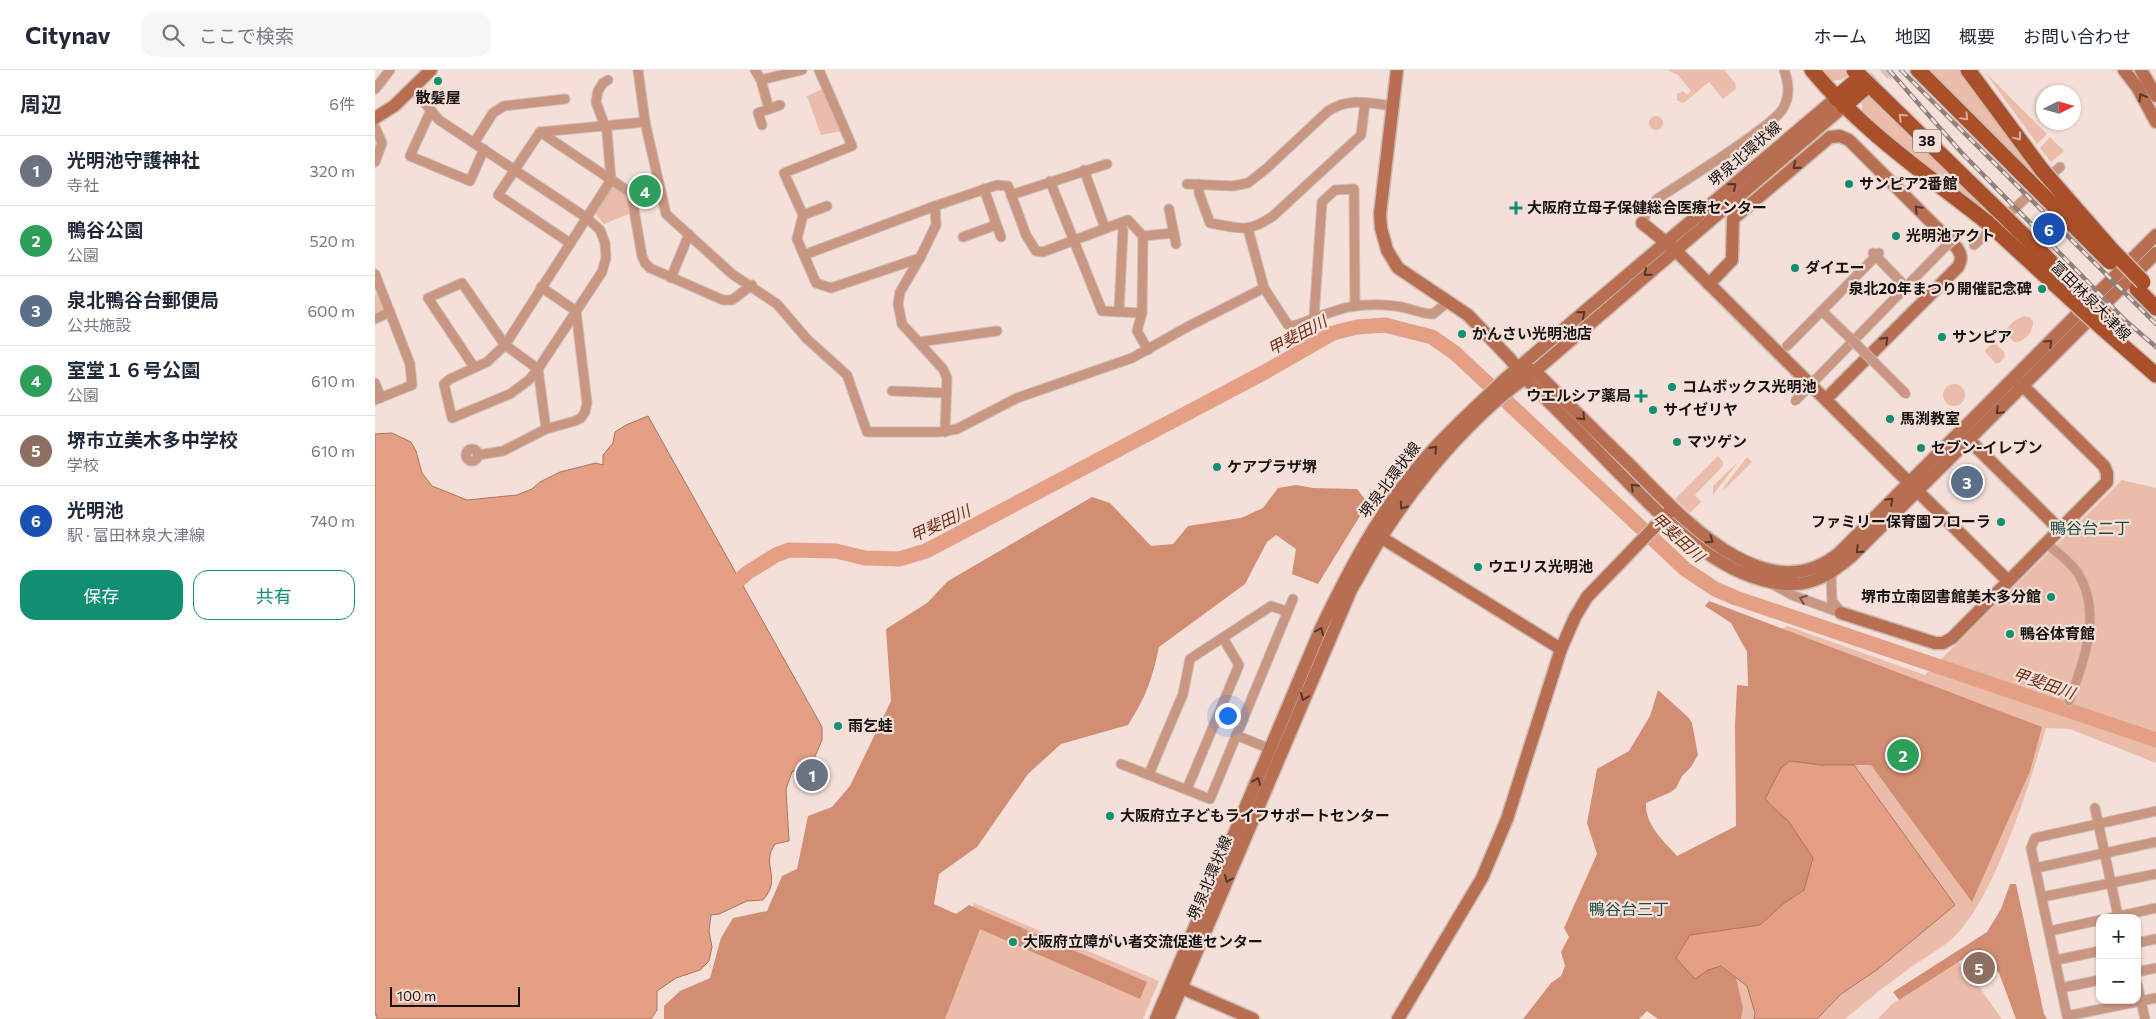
<!DOCTYPE html>
<html lang="ja">
<head>
<meta charset="utf-8">
<style>
  body { margin:0; font-family:Commissioner,"Noto Sans JP",sans-serif; background:#f6f6f7; color:#1f2937 }
  .controls { position:absolute; right:15px; bottom:15px; display:grid; overflow:hidden; border-radius:10px; box-shadow:0 1px 4px #0004 }
  .controls button { width:45px; height:45px; display:grid; place-items:center; padding:0; border:0; border-bottom:1px solid #e0e1e3; background:#fff; color:#1f2937; font:25px sans-serif }
  .compass { position:absolute; left:1661px; top:15px; width:45px; height:45px; border-radius:50%; background:#fff; box-shadow:0 1px 4px #0004; rotate:85deg }
  .scale { position:absolute; left:15px; bottom:12px; width:130px; box-sizing:border-box; padding-left:5px; border:2px solid #18120f; border-top:0; font-size:14px; line-height:18px; white-space:nowrap; color:#18120f; -webkit-text-stroke:4px #f4e0d9; paint-order:stroke }
  .you { position:absolute; left:852px; top:645px; width:18px; height:18px; margin:-12px; border:4px solid #fff; border-radius:50%; background:#1a73e8; box-shadow:0 0 0 8px #1a73e833 }
  .badge { display:grid; place-items:center; width:32px; height:32px; border-radius:50%; background:#108f75; color:#fff; font-size:16px; font-weight:700 }
  .pin { position:absolute; translate:-50% -50%; border:2px solid #fff; box-shadow:0 1px 5px #0006 }
  .list { margin:0; padding:0; list-style:none }
  h2 { display:flex; justify-content:space-between; align-items:center; height:65px; margin:0; padding:0 20px; font-size:21px }
  h2 small { font-size:16px; font-weight:400; color:#747a83 }
  .list li { display:grid; grid-template-columns:32px 1fr auto; gap:15px; align-items:center; box-sizing:border-box; height:70px; padding:0 20px; border-top:1px solid #e0e1e3 }
  .list b { display:block; font-size:19px; white-space:nowrap }
  .list p { margin:0; font-size:16px; white-space:nowrap; color:#747a83 }
  .list em { font-size:16px; font-style:normal; color:#747a83 }
  .actions { display:flex; gap:10px; padding:15px 20px }
  .actions a { flex:1; padding:11px 0; border:1px solid #108f75; border-radius:15px; text-align:center; font-size:18px; color:#108f75 }
  .actions .main { background:#108f75; color:#fff }
  .icon { flex:none; width:28px; height:28px; fill:none; stroke:currentColor; stroke-width:2; stroke-linecap:round; stroke-linejoin:round }
  .map { position:relative; flex:none; width:1781px; height:949px; overflow:hidden }
  header { display:flex; align-items:center; gap:30px; box-sizing:border-box; height:70px; padding:0 25px; background:#fff; border-bottom:1px solid #e0e1e3 }
  header strong { font-size:24px }
  nav { display:flex; gap:28px; margin-inline-start:auto; font-size:18px }
  .search { width:350px; height:45px; background:#f6f6f7; display:flex; align-items:center; gap:12px; box-sizing:border-box; padding:0 18px; border-radius:15px; color:#747a83; font-size:19px }
  main { display:flex }
  aside { flex:1; background:#fff }
  .map>svg:first-child { display:block }
  .green { fill:#ebbcaa }
  .forest { fill:#d28e73 }
  .water { fill:#e59f84; stroke:#a87561 }
  .lines { fill:none; stroke-linecap:round; stroke-linejoin:round }
  .stream { stroke:#a87561; stroke-width:2.5 }
  .river { stroke:#e59f84; stroke-width:15 }
  .primary-tunnel { stroke:#d3c1bb; stroke-width:15; stroke-dasharray:15 8; stroke-linecap:butt }
  .street-casing { stroke:#ccbbb5; stroke-width:11 }
  .secondary-casing { stroke:#ccbbb5; stroke-width:15 }
  .primary-casing { stroke:#ccbbb5; stroke-width:18 }
  .street { stroke:#c99682; stroke-width:9 }
  .secondary { stroke:#b76e51; stroke-width:12 }
  .primary { stroke:#a94f29; stroke-width:15 }
  .rail-casing { stroke:#8f817c; stroke-width:4.5 }
  .rail { stroke:#f4e0d9; stroke-width:2.5; stroke-dasharray:8; stroke-linecap:butt }
  .street-bridge-casing { stroke:#ccbbb5; stroke-width:11; stroke-linecap:butt }
  .primary-bridge-casing { stroke:#ccbbb5; stroke-width:18; stroke-linecap:butt }
  .street-bridge { stroke:#c99682; stroke-width:9 }
  .primary-bridge { stroke:#a94f29; stroke-width:15 }
  .oneway { stroke:#583729 }
  .oneway2 { stroke:#daad9b }
  .oneway3 { stroke:#705448 }
  .poi-dot { fill:#108f75; stroke:#f4e0d9; stroke-width:2 }
  .labels { text-anchor:middle; stroke-width:4.5; stroke-linejoin:round; paint-order:stroke }
  .shield { fill:#f4e0d9; stroke:#5a504c; stroke-width:1 }
  .shield-label { font-size:14px; font-weight:bold; fill:#18120f }
  .poi-label { font-size:15px; font-weight:bold; fill:#18120f; stroke:#f4e0d9; text-anchor:start }
  .street-label { font-size:15px; fill:#18120f; stroke:#f4e0d9 }
  .water-label { font-size:16px; font-style:italic; fill:#6e2f14; stroke:#f4e0d9 }
  .neighbourhood-label { font-size:16px; fill:#1a4e41; stroke:#f4e0d9 }
</style>
</head>
<body>
<header>
<strong>Citynav</strong>
<div class="search"><svg class="icon" aria-label="search" viewBox="0 0 24 24"><circle cx="10" cy="10" r="6"/><path d="M15 15l6 6"/></svg>ここで検索</div>
<nav><a>ホーム</a><a>地図</a><a>概要</a><a>お問い合わせ</a></nav>
</header>
<main>
<aside>
<h2>周辺<small>6件</small></h2>
<ul class="list">
<li><span class="badge" style="background:#6b7280">1</span><div><b>光明池守護神社</b><p>寺社</p></div><em>320 m</em></li>
<li><span class="badge" style="background:#2e9e5b">2</span><div><b>鴨谷公園</b><p>公園</p></div><em>520 m</em></li>
<li><span class="badge" style="background:#5c6f8a">3</span><div><b>泉北鴨谷台郵便局</b><p>公共施設</p></div><em>600 m</em></li>
<li><span class="badge" style="background:#2e9e5b">4</span><div><b>室堂１６号公園</b><p>公園</p></div><em>610 m</em></li>
<li><span class="badge" style="background:#8d6e63">5</span><div><b>堺市立美木多中学校</b><p>学校</p></div><em>610 m</em></li>
<li><span class="badge" style="background:#1a4fb4">6</span><div><b>光明池</b><p>駅 · 富田林泉大津線</p></div><em>740 m</em></li>
</ul>
<div class="actions"><a class="main">保存</a><a>共有</a></div>
</aside>
<div class="map">
<svg width="1781" height="949" viewBox="0 0 1781 949">
  <rect width="100%" height="100%" fill="#f4e0d9"/>
  <g class="green">
    <polygon points="1292,0 1349,0 1360,13 1361,19 1348,29 1334,12 1310,32 1307,33 1302,30 1302,24 1308,21 1312,25 1316,21 1303,5"/>
    <polygon points="1444,0 1473,0 1476,3 1468,9 1453,12"/>
    <polygon points="1554,0 1585,0 1610,31 1663,106 1660,106"/>
    <polygon points="1610,2 1672,64 1662,74"/>
    <polygon points="448,19 467,61 446,65 432,26"/>
    <polygon points="1495,23 1619,144 1615,147 1487,45 1487,30"/>
    <circle cx="1281" cy="53" r="7"/>
    <polygon points="1675,67 1689,81 1676,92 1665,78"/>
    <polygon points="276,106 283,131 264,139 263,127 255,115"/>
    <polygon points="236,117 250,123 256,143 229,154 221,145 220,141"/>
    <polygon points="5,223 11,239 0,246 0,225"/>
    <path d="M1649,246L1654,247L1658,251C1659,261 1649,273 1639,272L1631,264V259L1639,251Z"/>
    <polygon points="1620,273 1629,282 1630,287 1624,293 1620,293 1611,283 1610,280 1616,274"/>
    <circle cx="1579" cy="325" r="11"/>
    <polygon points="1343,386 1348,392 1348,396 1320,425 1326,432 1315,443 1300,429"/>
    <polygon points="1372,387 1377,392 1350,419 1348,418"/>
    <polygon points="1363,392 1338,425 1338,416"/>
    <path d="M1747,410L1781,418V693L1695,659L1671,658C1655,713 1619,831 1577,869C1566,878 1554,885 1542,893C1517,911 1493,929 1470,949H1294L1309,797L1366,753L1376,579L1412,556L1550,605Z"/>
    <polygon points="599,833 784,911 768,949 558,949"/>
    <polygon points="1583,891 1597,913 1602,914 1627,949 1503,949 1517,934"/>
  </g>
  <g class="forest">
    <path d="M921,415L938,418L982,419L993,433L943,514L917,504L921,479L901,465L892,472L870,514L784,577C777,610 771,627 753,655L686,674L653,704L602,777L564,804L559,834L581,844L594,835L772,912L765,929L605,859L570,949H289V936L305,921L335,908L346,868L358,848L392,841L407,806L422,799L433,746L457,737L475,716L516,631L511,559L552,533L573,511L717,427L735,433L776,476L798,474L813,456L866,448L888,438L903,418Z"/>
    <path d="M1334,531L1667,657L1655,701L1597,832L1496,695H1447L1415,691L1390,729L1414,752L1438,788L1429,820L1408,834L1385,855L1315,865L1333,900L1346,896L1361,908L1368,938L1366,949H1283L1272,941L1264,949H1148L1176,913L1186,906L1190,896L1186,882L1194,867L1189,858L1222,784L1212,753L1222,699L1254,681L1275,646L1283,620L1314,648L1317,653L1323,685L1316,697L1307,706L1301,718L1296,722L1271,733C1270,755 1288,770 1302,786L1361,756L1360,655L1362,615L1373,616L1372,582L1356,553L1330,536Z"/>
    <polygon points="1635,814 1641,814 1669,944 1672,949 1641,949 1624,903 1599,882 1524,930 1518,922 1612,862 1626,839"/>
  </g>
  <g class="water">
    <path d="M273,346L447,657V670L438,691L417,702L411,719L414,771L400,774C385,796 408,807 388,830L372,831L344,844L336,845L334,861L337,877L334,891L325,900L301,908L282,921V940L276,949H2L0,941V364L17,363L36,372L41,381L47,403L57,416L92,430L142,425L157,419L165,412L185,402L221,393L228,395V385L238,373L240,362L251,355Z"/>
    <polygon points="1415,691 1447,695 1479,695 1580,835 1503,899 1466,924 1442,949 1379,949 1380,943 1372,916 1346,896 1333,900 1320,909 1301,888 1315,865 1385,855 1408,834 1429,820 1438,788 1414,752 1390,729 1406,698"/>
  </g>
  <g class="lines">
    <polyline class="stream" points="7,17 14,8"/>
    <polyline class="river" points="351,522 372,503 401,485 414,480 461,481 490,488 524,489 551,481 890,302 958,263 982,257 1010,255 1057,267 1080,283 1310,499 1340,519 1361,528 1781,670"/>
    <polyline class="primary-tunnel" points="1490,18 1511,0"/>
    <defs>
      <g id="street">
        <polyline points="263,0 270,52 291,144 357,204 402,234 432,269 472,305 492,362 564,362 582,359 642,328 757,288 814,256 889,218"/>
        <polyline points="380,0 386,10 394,39"/>
        <polyline points="444,0 477,76 409,103 428,145 422,169 441,213 456,218 545,188"/>
        <polyline points="386,10 427,0"/>
        <polyline points="0,19 15,0"/>
        <polyline points="38,19 64,50 212,148 225,160 230,173 231,188 227,202 163,299 154,310 135,324 77,348 69,314 75,309 112,292 130,275 236,110 232,62 221,32 223,21 228,13 233,10"/>
        <polyline points="56,40 35,86 95,111 109,79"/>
        <polyline points="270,52 165,62 256,123 267,186 270,193 275,198 348,230 357,230 377,215"/>
        <polyline points="387,55 383,43 405,35"/>
        <polyline points="0,57 7,73 0,92"/>
        <polyline points="165,62 123,125 195,173"/>
        <polyline points="99,73 118,43 129,36 190,29"/>
        <polyline points="709,100 730,158"/>
        <polyline points="675,111 727,241 767,243"/>
        <path d="M812,114L858,116L873,113L892,98L953,41C975,27 994,33 1018,36"/>
        <path d="M824,114V123L835,153C865,158 872,164 898,146L986,65L990,33"/>
        <polyline points="609,119 626,167"/>
        <polyline points="636,125 732,94"/>
        <polyline points="560,136 561,155 545,188 525,222 523,234 527,254 568,299 572,308 570,362"/>
        <polyline points="794,139 801,174"/>
        <polyline points="428,145 452,136"/>
        <path d="M1267,153L1273,140L1282,129C1314,108 1347,88 1378,65C1387,58 1400,50 1407,40C1415,28 1414,13 1409,0"/>
        <path d="M873,159L889,218L913,255L919,256C959,241 976,231 1020,236C1033,237 1045,244 1058,244L1074,231"/>
        <polyline points="768,166 767,243 762,261 773,280"/>
        <polyline points="588,167 621,155"/>
        <polyline points="1599,175 1685,97"/>
        <polyline points="1498,183 1531,217"/>
        <polyline points="429,185 560,136 622,115 633,116 651,165 661,181 668,182 753,150 768,166 799,163"/>
        <polyline points="0,204 35,294 37,315 0,330"/>
        <polyline points="296,208 314,164"/>
        <polyline points="744,241 748,160 746,153"/>
        <polyline points="1447,241 1477,270"/>
        <polyline points="939,247 947,132 960,120 979,119 980,235"/>
        <polyline points="0,249 15,242"/>
        <polyline points="544,272 622,261"/>
        <polyline points="1412,276 1504,183"/>
        <polyline points="99,297 53,228 87,213 130,275 163,299 171,359"/>
        <polyline points="1447,303 1569,178"/>
        <polyline points="0,313 6,328"/>
        <polyline points="517,321 571,323"/>
        <circle cx="97" cy="385" r="6"/>
        <polyline points="103,385 128,381 171,359 200,351 206,348 210,342 212,333 201,241 166,217"/>
        <path d="M1677,478C1686,485 1698,495 1704,505C1727,544 1709,592 1694,631"/>
        <polyline points="1456,503 1457,531 1466,542"/>
        <polyline points="1397,514 1417,525 1466,543"/>
        <polyline points="861,665 895,679"/>
        <polyline points="746,694 835,729 918,529"/>
        <polyline points="774,704 808,624 815,589 896,536 911,541"/>
        <polyline points="812,719 864,595 848,568"/>
        <polyline points="1720,738 1743,846"/>
        <polyline points="1781,741 1660,768 1656,778 1692,946 1781,928"/>
        <polyline points="1661,798 1781,772"/>
        <polyline points="1667,827 1781,804"/>
        <polyline points="1735,848 1781,838"/>
        <polyline points="1675,861 1725,850"/>
        <polyline points="1762,873 1781,869"/>
        <polyline points="1681,890 1725,881"/>
        <polyline points="1762,902 1781,898"/>
        <polyline points="1762,913 1770,949"/>
        <polyline points="1686,918 1725,910"/>
      </g>
      <g id="secondary">
        <path d="M1022,0L1005,144L1006,158L1012,180L1023,198L1093,245L1135,289L1150,308C1179,337 1209,367 1238,397C1284,443 1345,513 1415,514C1440,515 1458,502 1476,487L1781,183"/>
        <polyline points="1749,0 1762,17 1781,52"/>
        <polyline points="1766,0 1781,26"/>
        <polyline points="0,48 19,36 56,0"/>
        <polyline points="1267,153 1299,179 1632,510"/>
        <path d="M1334,214L1357,190L1358,149L1455,67L1465,66L1474,70L1582,178C1587,185 1587,190 1583,197L1451,329"/>
        <path d="M1153,299L1160,301C1191,332 1222,363 1254,394C1303,443 1391,546 1465,482L1781,165"/>
        <polyline points="1594,370 1684,459"/>
        <polyline points="999,463 1186,579"/>
        <polyline points="1466,543 1560,573 1568,573 1577,568 1732,412 1732,403 1729,396 1643,311"/>
        <polyline points="800,915 878,949"/>
        <path d="M781,949L946,558C973,502 1002,446 1042,398C1069,365 1101,337 1131,308L1461,28"/>
        <path d="M793,949L976,520C988,500 998,479 1011,460C1048,403 1104,338 1160,301L1469,36"/>
        <polyline points="1023,949 1107,808 1132,749 1186,579 1200,547 1212,527 1294,442"/>
      </g>
      <g id="primary">
        <path d="M1437,0C1487,61 1551,104 1613,153"/>
        <polyline points="1479,0 1625,142"/>
        <polyline points="1543,0 1655,112"/>
        <polyline points="1593,0 1667,100"/>
        <polyline points="1461,28 1482,10"/>
        <polyline points="1469,36 1490,18"/>
        <polyline points="1762,219 1781,238"/>
        <polyline points="1725,256 1781,305"/>
      </g>
    </defs>
    <use href="#street" class="street-casing"/>
    <use href="#secondary" class="secondary-casing"/>
    <use href="#primary" class="primary-casing"/>
    <use href="#street" class="street"/>
    <use href="#secondary" class="secondary"/>
    <use href="#primary" class="primary"/>
    <defs>
      <g id="rail">
        <polyline points="1514,0 1586,82 1751,251 1781,277"/>
        <polyline points="1526,0 1781,254"/>
      </g>
    </defs>
    <use href="#rail" class="rail-casing"/>
    <use href="#rail" class="rail"/>
    <defs>
      <g id="street-bridge">
        <polyline points="1569,178 1579,169"/>
        <polyline points="1477,270 1531,324"/>
        <polyline points="1420,331 1447,303"/>
      </g>
      <g id="primary-bridge">
        <polyline points="1667,100 1736,179 1768,212"/>
        <polyline points="1655,112 1735,192"/>
        <polyline points="1625,142 1733,248"/>
        <polyline points="1613,153 1725,256"/>
      </g>
    </defs>
    <use href="#street-bridge" class="street-bridge-casing"/>
    <use href="#primary-bridge" class="primary-bridge-casing"/>
    <use href="#street-bridge" class="street-bridge"/>
    <use href="#primary-bridge" class="primary-bridge"/>
  </g>
  <defs><path id="oneway-chevron" d="M-2-3.5L2.5 0L-2 3.5" fill="none" stroke-width="1.6" stroke-linecap="round" stroke-linejoin="round" transform="scale(1.25)"/></defs>
  <g class="oneway">
    <use href="#oneway-chevron" transform="translate(1767 27) rotate(-119)"/>
    <use href="#oneway-chevron" transform="translate(1421 96) rotate(140)"/>
    <use href="#oneway-chevron" transform="translate(1358 116) rotate(-41)"/>
    <use href="#oneway-chevron" transform="translate(1543 139) rotate(-135)"/>
    <use href="#oneway-chevron" transform="translate(1272 203) rotate(139)"/>
    <use href="#oneway-chevron" transform="translate(1207 244) rotate(-40)"/>
    <use href="#oneway-chevron" transform="translate(1510 270) rotate(-45)"/>
    <use href="#oneway-chevron" transform="translate(1674 273) rotate(-45)"/>
    <use href="#oneway-chevron" transform="translate(1624 341) rotate(135)"/>
    <use href="#oneway-chevron" transform="translate(1207 347) rotate(45)"/>
    <use href="#oneway-chevron" transform="translate(1059 379) rotate(-48)"/>
    <use href="#oneway-chevron" transform="translate(1259 417) rotate(-135)"/>
    <use href="#oneway-chevron" transform="translate(1515 431) rotate(-45)"/>
    <use href="#oneway-chevron" transform="translate(1028 436) rotate(125)"/>
    <use href="#oneway-chevron" transform="translate(1335 470) rotate(35)"/>
    <use href="#oneway-chevron" transform="translate(1484 480) rotate(136)"/>
    <use href="#oneway-chevron" transform="translate(945 561) rotate(-66)"/>
    <use href="#oneway-chevron" transform="translate(929 627) rotate(113)"/>
    <use href="#oneway-chevron" transform="translate(882 711) rotate(-68)"/>
    <use href="#oneway-chevron" transform="translate(853 809) rotate(113)"/>
  </g>
  <g class="oneway2">
    <use href="#oneway-chevron" transform="translate(1527 47) rotate(-136)"/>
    <use href="#oneway-chevron" transform="translate(1590 47) rotate(45)"/>
    <use href="#oneway-chevron" transform="translate(1643 67) rotate(53)"/>
  </g>
  <use class="oneway3" href="#oneway-chevron" transform="translate(1428 529) rotate(-160)"/>
  <g class="poi-dot">
    <circle cx="63" cy="11" r="5"/>
    <circle cx="1474" cy="114" r="5"/>
    <path d="M1138.5 130.5h5v5h5v5h-5v5h-5v-5h-5v-5h5z"/>
    <circle cx="1521" cy="166" r="5"/>
    <circle cx="1420" cy="198" r="5"/>
    <circle cx="1667" cy="219" r="5"/>
    <circle cx="1087" cy="264" r="5"/>
    <circle cx="1567" cy="267" r="5"/>
    <circle cx="1297" cy="317" r="5"/>
    <path d="M1263.5 318.5h5v5h5v5h-5v5h-5v-5h-5v-5h5z"/>
    <circle cx="1278" cy="340" r="5"/>
    <circle cx="1515" cy="349" r="5"/>
    <circle cx="1302" cy="372" r="5"/>
    <circle cx="1546" cy="378" r="5"/>
    <circle cx="842" cy="397" r="5"/>
    <circle cx="1626" cy="452" r="5"/>
    <circle cx="1103" cy="497" r="5"/>
    <circle cx="1676" cy="527" r="5"/>
    <circle cx="1635" cy="564" r="5"/>
    <circle cx="463" cy="656" r="5"/>
    <circle cx="735" cy="746" r="5"/>
    <circle cx="638" cy="872" r="5"/>
  </g>
  <g class="labels">
    <rect class="shield" x="1538" y="59.5" width="28" height="23" rx="4"/>
    <g class="shield-label">
      <text x="1552" y="76">38</text>
    </g>
    <g class="poi-label">
      <text x="63" y="33" text-anchor="middle">散髪屋</text>
      <text x="1484" y="119">サンピア2番館</text>
      <text x="1152" y="143">大阪府立母子保健総合医療センター</text>
      <text x="1531" y="171">光明池アクト</text>
      <text x="1430" y="203">ダイエー</text>
      <text x="1657" y="224" text-anchor="end">泉北20年まつり開催記念碑</text>
      <text x="1097" y="269">かんさい光明池店</text>
      <text x="1577" y="272">サンピア</text>
      <text x="1307" y="322">コムボックス光明池</text>
      <text x="1256" y="331" text-anchor="end">ウエルシア薬局</text>
      <text x="1288" y="345">サイゼリヤ</text>
      <text x="1525" y="354">馬渕教室</text>
      <text x="1312" y="377">マツゲン</text>
      <text x="1556" y="383">セブン-イレブン</text>
      <text x="852" y="402">ケアプラザ堺</text>
      <text x="1616" y="457" text-anchor="end">ファミリー保育園フローラ</text>
      <text x="1113" y="502">ウエリス光明池</text>
      <text x="1666" y="532" text-anchor="end">堺市立南図書館美木多分館</text>
      <text x="1645" y="569">鴨谷体育館</text>
      <text x="473" y="661">雨乞蛙</text>
      <text x="745" y="751">大阪府立子どもライフサポートセンター</text>
      <text x="648" y="877">大阪府立障がい者交流促進センター</text>
    </g>
    <g class="street-label">
      <text transform="translate(1370 84) rotate(-41)" y="5">堺泉北環状線</text>
      <text transform="translate(1716 231) rotate(45)" y="5">富田林泉大津線</text>
      <text transform="translate(1015 410) rotate(-53)" y="5">堺泉北環状線</text>
      <text transform="translate(835 808) rotate(-67)" y="5">堺泉北環状線</text>
    </g>
    <g class="water-label">
      <text transform="translate(922 265) rotate(-28)" y="6">甲斐田川</text>
      <text transform="translate(565 453) rotate(-25)" y="6">甲斐田川</text>
      <text transform="translate(1303 467) rotate(42)" y="6">甲斐田川</text>
      <text transform="translate(1669 613) rotate(19)" y="6">甲斐田川</text>
    </g>
    <g class="neighbourhood-label">
      <text x="1715" y="464">鴨谷台二丁</text>
      <text x="1254" y="845">鴨谷台三丁</text>
    </g>
  </g>
</svg>
<div class="controls">
<button>+</button>
<button>−</button>
</div>
<svg class="compass" viewBox="-18 -18 36 36"><path d="M0-13l5 13h-10z" fill="#e53935"/><path d="M0 13l5-13h-10z" fill="#747a83"/></svg>
<div class="scale">100 m</div>
<div class="you"></div>
<div class="pin badge" style="left:437px;top:705px;background:#6b7280">1</div>
<div class="pin badge" style="left:1528px;top:685px;background:#2e9e5b">2</div>
<div class="pin badge" style="left:1592px;top:412px;background:#5c6f8a">3</div>
<div class="pin badge" style="left:270px;top:121px;background:#2e9e5b">4</div>
<div class="pin badge" style="left:1604px;top:898px;background:#8d6e63">5</div>
<div class="pin badge" style="left:1674px;top:159px;background:#1a4fb4">6</div>
</div>
</main>
</body>
</html>
